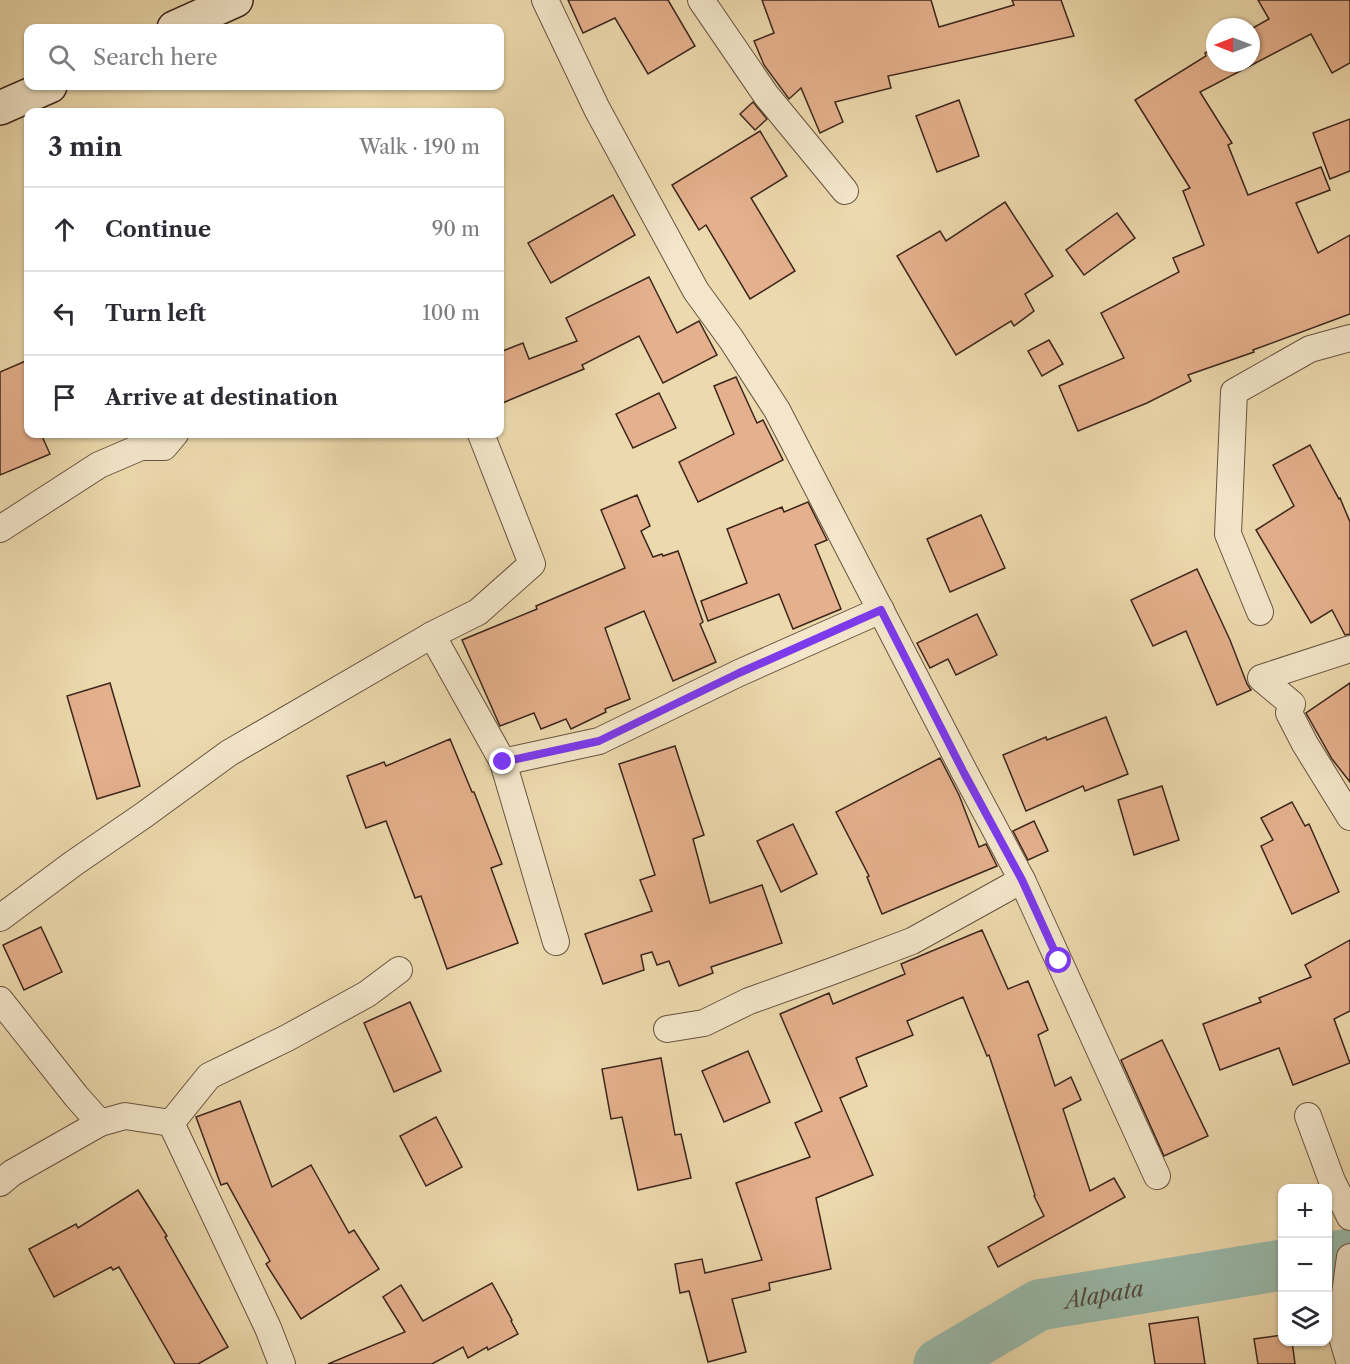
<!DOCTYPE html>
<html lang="en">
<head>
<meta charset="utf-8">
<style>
  body { margin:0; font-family:"Libre Caslon Text",serif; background:#f7f7f7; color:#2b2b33 }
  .controls { position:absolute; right:18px; bottom:18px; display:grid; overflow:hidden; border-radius:12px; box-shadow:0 2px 4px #0004 }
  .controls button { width:54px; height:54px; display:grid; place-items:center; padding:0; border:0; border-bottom:2px solid #e1e1e2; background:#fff; color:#2b2b33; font:30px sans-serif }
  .compass { position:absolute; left:1206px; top:18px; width:54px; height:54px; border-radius:50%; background:#fff; box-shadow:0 2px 4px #0004; rotate:270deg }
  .stop { position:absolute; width:18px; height:18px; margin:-14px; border:4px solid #7c3aed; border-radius:50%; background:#fff }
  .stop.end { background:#7c3aed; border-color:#fff; box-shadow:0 2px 6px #0008 }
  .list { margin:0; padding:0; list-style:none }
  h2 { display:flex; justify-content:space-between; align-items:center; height:78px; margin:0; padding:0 24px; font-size:26px }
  h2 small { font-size:20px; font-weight:400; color:#7c7c81 }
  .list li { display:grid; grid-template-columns:39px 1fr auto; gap:18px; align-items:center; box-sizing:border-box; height:84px; padding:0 24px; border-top:2px solid #e1e1e2 }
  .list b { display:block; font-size:22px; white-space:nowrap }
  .list em { font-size:20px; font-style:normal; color:#7c7c81 }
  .icon { flex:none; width:33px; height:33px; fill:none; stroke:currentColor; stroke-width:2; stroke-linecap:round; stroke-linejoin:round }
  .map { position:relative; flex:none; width:1350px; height:1364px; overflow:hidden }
  .search { position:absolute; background:#fff; box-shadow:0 2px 4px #0004; left:24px; top:24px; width:480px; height:66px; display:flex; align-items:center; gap:15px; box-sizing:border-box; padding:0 21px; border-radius:12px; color:#7c7c81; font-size:22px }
  .panel { position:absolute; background:#fff; box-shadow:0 2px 4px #0004; left:24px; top:108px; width:480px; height:330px; border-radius:12px }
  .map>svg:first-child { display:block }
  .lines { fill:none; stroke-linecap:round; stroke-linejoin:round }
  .river { stroke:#99baab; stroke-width:51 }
  .building { fill:#e5b08d; stroke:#3c261c; stroke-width:1.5 }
  .minor-casing { stroke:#685340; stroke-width:28 }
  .secondary-casing { stroke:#3c261c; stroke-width:36 }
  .minor { stroke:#f3e6ca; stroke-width:26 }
  .secondary { stroke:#f3e6ca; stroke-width:33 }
  .route { stroke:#7c3aed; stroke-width:8 }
  .labels { text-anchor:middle; stroke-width:4.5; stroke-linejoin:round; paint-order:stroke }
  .water-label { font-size:22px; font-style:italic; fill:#534b40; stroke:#f3e6ca }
</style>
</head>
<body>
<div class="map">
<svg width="1350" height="1364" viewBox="0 0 1350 1364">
  <rect width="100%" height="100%" fill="#ecd9ad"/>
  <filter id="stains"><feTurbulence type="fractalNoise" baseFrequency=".00333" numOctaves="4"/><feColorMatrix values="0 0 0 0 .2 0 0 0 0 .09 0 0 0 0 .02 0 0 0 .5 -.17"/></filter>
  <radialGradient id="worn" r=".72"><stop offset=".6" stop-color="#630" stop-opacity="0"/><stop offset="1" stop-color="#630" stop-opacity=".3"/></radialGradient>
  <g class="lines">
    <g class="river">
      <polyline points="1328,1257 1350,1254"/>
      <path id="s1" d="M939,1364L1039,1305L1282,1265"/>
    </g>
  </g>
  <g class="building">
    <polygon points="568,0 668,0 695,46 648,74 615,18 583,33"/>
    <polygon points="762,0 931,0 939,27 1014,5 1012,0 1061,0 1074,36 888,76 891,88 835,102 843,122 820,133 801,88 789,99 764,65 754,41 774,33"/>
    <polygon points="1258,0 1350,0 1350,63 1332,73 1311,34 1200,92 1232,143 1228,145 1248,195 1321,167 1330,190 1296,203 1318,253 1350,235 1350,314 1253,350 1254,352 1188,375 1191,381 1147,403 1078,431 1059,386 1124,358 1101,313 1179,272 1173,258 1204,245 1183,191 1190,188 1135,100 1206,56 1205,53 1215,48 1215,63 1251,63 1251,29 1269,19"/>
    <polygon points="959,100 979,156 937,172 916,116"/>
    <polygon points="753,102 767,119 755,130 740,114"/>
    <polygon points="1350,119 1350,171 1330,179 1313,133"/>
    <polygon points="760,131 787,176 751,198 795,271 750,299 706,225 699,230 672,185"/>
    <polygon points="613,195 635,235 551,283 528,243"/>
    <polygon points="1005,202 1053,276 1025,294 1034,311 1014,326 1011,321 956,355 897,256 940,231 946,241"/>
    <polygon points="1117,213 1135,238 1084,275 1066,250"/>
    <polygon points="649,277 677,333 699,321 717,355 663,383 639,336 582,365 584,369 500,404 500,352 523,343 529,359 577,341 566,318"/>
    <polygon points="1049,340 1063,364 1042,376 1028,351"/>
    <polygon points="28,360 28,434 41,434 50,454 0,475 0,372"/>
    <polygon points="736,377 757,423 763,420 783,460 698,502 679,462 734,434 714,386"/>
    <polygon points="659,393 676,428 633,448 616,414"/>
    <polygon points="1310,445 1339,499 1340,498 1350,522 1350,634 1345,635 1332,610 1311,623 1256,530 1294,506 1273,465"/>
    <polygon points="637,495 650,526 641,531 653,557 662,554 663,556 678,551 703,622 700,624 716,662 673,681 644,611 605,628 630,699 605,709 606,712 571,729 566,719 541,729 534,713 500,726 462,640 537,609 536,606 625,568 601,510"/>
    <polygon points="808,502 827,540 815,545 841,609 793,629 779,594 708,621 701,601 747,583 727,529 782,507 784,512"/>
    <polygon points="981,515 1005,568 950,592 927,539"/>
    <polygon points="1197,569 1230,640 1247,684 1251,690 1217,705 1186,631 1153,646 1131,600"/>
    <polygon points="977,614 997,655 956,675 948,659 930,668 917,643"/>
    <polygon points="110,683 140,786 97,799 67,696"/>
    <polygon points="1350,683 1350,782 1332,759 1306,713"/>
    <polygon points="1106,717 1128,774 1085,791 1083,786 1026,811 1003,755 1046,737 1047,740"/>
    <polygon points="450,739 472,792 474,792 502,864 491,868 518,943 447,969 421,896 415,898 386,821 366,828 347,776 384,762 386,766"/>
    <polygon points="675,746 704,835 693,839 710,903 762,885 782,943 711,967 713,973 679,986 669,961 657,965 652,952 641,955 644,970 603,984 585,934 652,911 640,880 655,875 619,764"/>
    <polygon points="940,758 959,795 979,847 986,844 997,866 882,914 867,877 869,876 836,812"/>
    <polygon points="1162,786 1179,840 1134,855 1118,800"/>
    <polygon points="1292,802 1305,826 1309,824 1339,892 1292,914 1261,846 1273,840 1261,818"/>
    <polygon points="1034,821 1048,851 1028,860 1013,831"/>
    <polygon points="793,824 817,874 781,892 757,841"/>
    <polygon points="41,927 62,972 24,990 3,945"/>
    <polygon points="982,930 1008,989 1028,981 1048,1030 1038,1035 1055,1086 1071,1077 1081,1100 1063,1109 1090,1191 1114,1178 1125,1197 998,1267 988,1247 1044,1216 1034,1196 1035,1195 989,1055 987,1056 963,997 907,1021 913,1035 856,1058 867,1086 840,1098 873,1175 816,1198 831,1269 769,1283 770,1290 732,1299 746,1352 708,1362 689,1291 680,1293 675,1264 702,1259 705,1273 762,1260 736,1183 810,1157 795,1123 822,1111 780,1014 829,993 833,1004 905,974 901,964"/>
    <polygon points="1350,940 1350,1011 1334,1019 1350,1063 1293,1085 1279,1048 1220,1070 1203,1024 1261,1002 1259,998 1311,977 1305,965"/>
    <polygon points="410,1002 441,1071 394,1092 364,1023"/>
    <polygon points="1162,1040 1208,1136 1164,1156 1121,1060"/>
    <polygon points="748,1051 770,1102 724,1122 702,1071"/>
    <polygon points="661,1058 675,1135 681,1134 691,1178 638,1190 622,1117 611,1119 602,1069"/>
    <polygon points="240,1101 272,1187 311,1165 349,1233 354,1230 379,1269 301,1319 266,1264 270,1261 227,1183 221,1185 196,1117"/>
    <polygon points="436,1117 462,1167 426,1186 400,1136"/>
    <polygon points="138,1190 167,1236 165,1237 228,1347 198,1364 175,1364 119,1267 113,1270 111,1267 54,1297 29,1249 76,1224 78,1228"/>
    <polygon points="492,1283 512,1320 511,1321 518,1334 488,1350 487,1347 468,1358 463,1347 432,1364 328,1364 405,1332 383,1297 401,1285 423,1321"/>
    <polygon points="1198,1317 1205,1364 1155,1364 1149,1324"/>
    <polygon points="1282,1335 1282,1341 1292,1341 1295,1364 1258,1364 1254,1339"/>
  </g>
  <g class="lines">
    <defs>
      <g id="minor">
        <polyline points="545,0 597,109 696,291 731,339 777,410 965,773 1022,880 1157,1176"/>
        <polyline points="701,0 766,95 845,191"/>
        <polyline points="481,434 532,564 478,612 432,635 503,762 556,942"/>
        <polyline points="0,529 99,465 141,447 164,447 175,434"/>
        <polyline points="1260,612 1228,534 1234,392 1310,349 1350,338"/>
        <polyline points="1350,649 1261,678 1292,704 1289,713 1305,744 1350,817"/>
        <polyline points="503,762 599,741 739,673 881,610"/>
        <polyline points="0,918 74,863 144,815 229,753 432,635"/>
        <polyline points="0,1000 76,1096 100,1123 125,1116 171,1123 209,1076 287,1038 367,994 399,970"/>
        <polyline points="667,1029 704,1023 749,1001 830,972 912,941 1022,880"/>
        <polyline points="1308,1116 1332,1181 1350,1217"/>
        <polyline points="171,1123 268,1328 282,1364"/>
        <polyline points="0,1183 12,1173 100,1123"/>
        <polyline points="1350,1364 1340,1330 1350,1257"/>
      </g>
      <g id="secondary">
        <polyline points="174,28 236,0"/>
        <polyline points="0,108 50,86"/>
      </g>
    </defs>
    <use href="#minor" class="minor-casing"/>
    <use href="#secondary" class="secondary-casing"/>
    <use href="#minor" class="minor"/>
    <use href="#secondary" class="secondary"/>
  </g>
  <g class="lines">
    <polyline class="route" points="503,762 599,741 739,673 881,610 964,773 1022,880 1059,961"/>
  </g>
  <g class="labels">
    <g class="water-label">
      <text dy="8" stroke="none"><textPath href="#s1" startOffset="182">Alapata</textPath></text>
    </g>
  </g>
  <rect width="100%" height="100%" filter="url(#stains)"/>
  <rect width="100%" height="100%" fill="url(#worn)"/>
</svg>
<div class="controls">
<button>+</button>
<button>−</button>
<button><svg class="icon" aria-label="layers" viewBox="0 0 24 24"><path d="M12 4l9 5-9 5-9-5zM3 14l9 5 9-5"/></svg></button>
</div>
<svg class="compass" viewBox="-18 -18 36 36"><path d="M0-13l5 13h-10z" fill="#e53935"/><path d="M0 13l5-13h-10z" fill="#7c7c81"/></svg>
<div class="stop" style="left:1059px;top:961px"></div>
<div class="stop end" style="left:503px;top:762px"></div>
<div class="search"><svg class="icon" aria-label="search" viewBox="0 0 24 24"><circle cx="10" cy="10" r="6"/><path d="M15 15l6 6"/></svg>Search here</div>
<section class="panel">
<h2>3 min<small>Walk · 190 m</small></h2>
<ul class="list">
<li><svg class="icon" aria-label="ahead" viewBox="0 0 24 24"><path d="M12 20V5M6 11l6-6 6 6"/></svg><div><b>Continue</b></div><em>90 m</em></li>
<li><svg class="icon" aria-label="left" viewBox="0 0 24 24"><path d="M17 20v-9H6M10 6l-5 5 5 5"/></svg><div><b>Turn left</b></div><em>100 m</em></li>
<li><svg class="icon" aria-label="arrive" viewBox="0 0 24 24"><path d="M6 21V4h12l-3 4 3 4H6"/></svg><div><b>Arrive at destination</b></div></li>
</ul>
</section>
</div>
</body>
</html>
